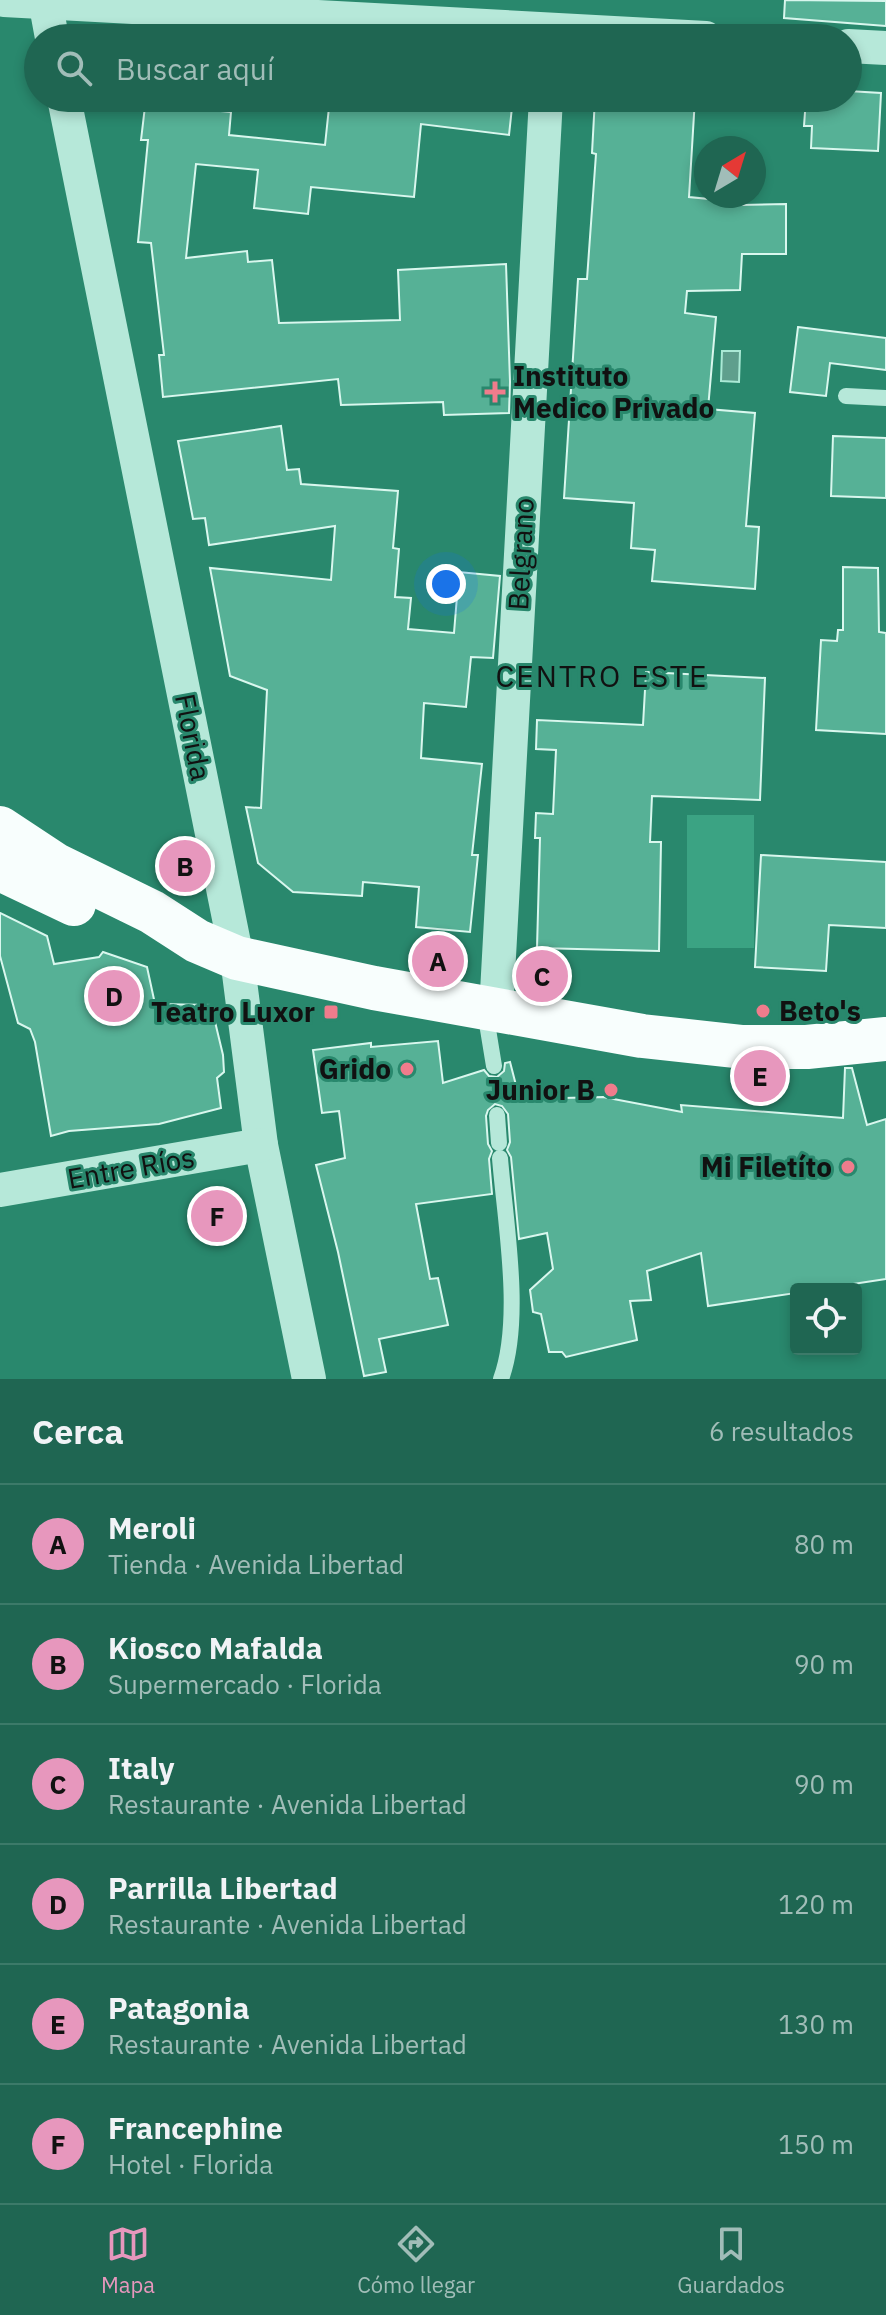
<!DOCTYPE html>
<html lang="es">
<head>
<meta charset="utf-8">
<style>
  body { margin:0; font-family:"IBM Plex Sans",sans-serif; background:#2c6e5c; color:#f1f3f6 }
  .controls { position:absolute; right:24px; bottom:24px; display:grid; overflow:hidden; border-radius:8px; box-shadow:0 4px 12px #0003 }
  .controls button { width:72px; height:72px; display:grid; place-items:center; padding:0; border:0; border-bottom:2px solid #3c7a69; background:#1f6652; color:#f1f3f6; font:40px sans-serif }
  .compass { position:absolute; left:694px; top:136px; width:72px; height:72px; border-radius:50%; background:#1f6652; box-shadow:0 4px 12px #0003; rotate:38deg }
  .you { position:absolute; left:446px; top:584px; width:28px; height:28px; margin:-20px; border:6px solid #fff; border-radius:50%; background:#1a73e8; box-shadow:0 0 0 12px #1a73e833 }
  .badge { display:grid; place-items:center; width:52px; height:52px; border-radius:50%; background:#e797bd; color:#111; font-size:26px; font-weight:700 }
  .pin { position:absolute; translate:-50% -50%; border:4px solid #fff; box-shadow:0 2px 8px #0006 }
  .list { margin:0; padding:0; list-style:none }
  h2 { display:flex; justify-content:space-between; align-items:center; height:104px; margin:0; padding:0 32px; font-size:34px }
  h2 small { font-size:26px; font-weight:400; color:#a1bdb8 }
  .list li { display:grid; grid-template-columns:52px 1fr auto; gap:24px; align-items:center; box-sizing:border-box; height:120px; padding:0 32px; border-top:2px solid #3c7a69 }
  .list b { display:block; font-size:30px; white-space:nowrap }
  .list p { margin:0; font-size:26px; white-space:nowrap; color:#a1bdb8 }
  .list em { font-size:26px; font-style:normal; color:#a1bdb8 }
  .icon { flex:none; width:44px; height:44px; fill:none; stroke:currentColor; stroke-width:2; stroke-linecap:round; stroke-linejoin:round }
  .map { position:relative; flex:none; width:886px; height:1379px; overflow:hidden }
  .search { position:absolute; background:#1f6652; box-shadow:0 4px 12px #0003; left:24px; right:24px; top:24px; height:88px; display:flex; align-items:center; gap:20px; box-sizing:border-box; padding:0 28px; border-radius:44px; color:#a1bdb8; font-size:30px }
  .sheet { height:824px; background:#1f6652 }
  nav { display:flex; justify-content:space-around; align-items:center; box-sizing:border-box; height:112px; border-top:2px solid #3c7a69; background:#1f6652; font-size:22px; color:#a1bdb8 }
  nav a { display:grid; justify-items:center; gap:4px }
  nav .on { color:#e797bd }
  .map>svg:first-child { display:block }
  .green { fill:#3ba383 }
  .water { fill:#5f9f8d; stroke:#aae9d5; stroke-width:2 }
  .building { fill:#56b196; stroke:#d9f7ee; stroke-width:2 }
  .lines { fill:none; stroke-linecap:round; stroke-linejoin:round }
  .lane { stroke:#b6e8d9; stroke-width:16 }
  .street { stroke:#b6e8d9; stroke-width:34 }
  .primary { stroke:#f8fefd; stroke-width:44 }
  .poi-dot { fill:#f07c8c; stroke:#29886d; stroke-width:3 }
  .labels { text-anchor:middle; stroke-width:6; stroke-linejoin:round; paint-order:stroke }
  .poi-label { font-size:28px; font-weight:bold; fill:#111; stroke:#29886d; text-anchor:end }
  .street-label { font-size:28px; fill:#111; stroke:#29886d }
  .neighbourhood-label { font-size:30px; letter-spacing:2px; fill:#111; stroke:#29886d }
</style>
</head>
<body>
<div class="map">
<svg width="886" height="1379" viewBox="0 0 886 1379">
  <rect width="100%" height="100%" fill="#29886d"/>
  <rect class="green" x="687" y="815" width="67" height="133"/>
  <polygon class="water" points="722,351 740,351 739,382 721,381"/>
  <g class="building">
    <polygon points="785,0 886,1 886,26 784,18"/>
    <polygon points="848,91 881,93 878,151 811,148 812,126 804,126 806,98 848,98"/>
    <polygon points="146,98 202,98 201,109 231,112 229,135 325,145 330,98 513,98 509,135 421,124 414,197 311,187 308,214 254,208 258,170 196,164 186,258 247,251 248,262 272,260 279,323 400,320 398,270 506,264 510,382 509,413 444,415 443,402 341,405 338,379 163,397 159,355 164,355 151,243 138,242 148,140 141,140"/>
    <polygon points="595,98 695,98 689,197 740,202 740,205 786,204 786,254 742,254 740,290 687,291 685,313 716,317 708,409 755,413 746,526 759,527 755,589 652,581 655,550 631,548 634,503 564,498 578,279 587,279 596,154 592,153"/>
    <polygon points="798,327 886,338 886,370 830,363 826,396 790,392"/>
    <polygon points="281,426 287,470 299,469 301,484 398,491 393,548 399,549 395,597 411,598 408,629 454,633 459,572 500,576 493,658 471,657 466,707 424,703 421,758 482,764 472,855 478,855 470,932 416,927 419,887 363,882 362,896 293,892 258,863 246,807 261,808 267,690 230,676 210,568 331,580 335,526 209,545 205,518 193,519 178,441"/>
    <polygon points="833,436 886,438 886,498 831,496"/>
    <polygon points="843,567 878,568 879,632 886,633 886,734 816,730 821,640 837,641 838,630 843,630"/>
    <polygon points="646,672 765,678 760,800 652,796 650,842 661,842 659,951 537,948 540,838 535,838 536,813 553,814 556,750 536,749 537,720 643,725"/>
    <polygon points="761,855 886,862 886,928 829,925 826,971 755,967"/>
    <polygon points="0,913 47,936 54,964 99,957 103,952 147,967 155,1004 211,1005 223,1055 224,1072 217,1078 221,1108 159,1124 69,1131 51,1136 35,1042 30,1029 18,1023 0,956"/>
    <polygon points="438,1041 443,1083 484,1070 489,1076 497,1077 504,1071 505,1063 510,1062 518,1093 547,1091 563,1098 603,1097 682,1112 681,1105 843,1118 845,1068 852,1068 867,1125 886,1119 886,1279 820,1289 796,1289 796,1293 708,1306 701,1253 647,1271 651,1300 630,1301 637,1340 566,1357 562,1352 549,1352 541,1314 533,1312 530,1290 553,1269 547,1233 519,1239 511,1157 507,1150 510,1142 508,1114 502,1106 495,1104 488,1110 486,1116 488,1144 492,1151 489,1159 492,1194 416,1204 430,1279 438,1278 448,1325 379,1339 386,1372 364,1376 338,1252 316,1165 345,1158 339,1111 322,1113 313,1050 371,1043 371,1047"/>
  </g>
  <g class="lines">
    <g class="lane">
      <polyline points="846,396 886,398"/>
      <polyline points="485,1011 494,1066"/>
      <polyline points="497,1115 499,1143"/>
      <path d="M500,1158C505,1222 523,1319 501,1379"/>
    </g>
    <g class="street">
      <polyline points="4,0 706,38"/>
      <polyline points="45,0 52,38"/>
      <polyline points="848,46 886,48"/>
      <polyline points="64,98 237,958 261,1145 309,1379"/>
      <polyline points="496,1011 546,98"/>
      <polyline points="0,1190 261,1145"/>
    </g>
    <g class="primary">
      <polyline points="0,828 56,865 152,912 197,941 237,958 374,988 642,1036 743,1047 807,1047 886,1039"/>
      <polyline points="0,869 74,904"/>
    </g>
  </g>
  <g class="poi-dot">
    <path d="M491 380h8v8h8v8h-8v8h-8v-8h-8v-8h8z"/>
    <circle cx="763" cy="1011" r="8"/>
    <rect x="323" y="1004" width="16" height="16" rx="4"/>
    <circle cx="407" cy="1069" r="8"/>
    <circle cx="611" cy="1090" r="8"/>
    <circle cx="848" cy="1167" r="8"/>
  </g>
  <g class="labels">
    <g class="poi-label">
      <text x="513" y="386" text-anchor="start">Instituto<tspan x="513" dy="32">Medico Privado</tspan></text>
      <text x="779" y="1021" text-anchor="start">Beto's</text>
      <text x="315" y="1022">Teatro Luxor</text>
      <text x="391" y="1079">Grido</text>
      <text x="595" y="1100">Junior B</text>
      <text x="832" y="1177">Mi Filetíto</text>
    </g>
    <g class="street-label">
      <text transform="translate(521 554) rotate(-87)" y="10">Belgrano</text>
      <text transform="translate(193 737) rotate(79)" y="10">Florida</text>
      <text transform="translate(131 1168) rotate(-10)" y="10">Entre Ríos</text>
    </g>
    <g class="neighbourhood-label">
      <text x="602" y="687">CENTRO ESTE</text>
    </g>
  </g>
</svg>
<div class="controls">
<button><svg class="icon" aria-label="locate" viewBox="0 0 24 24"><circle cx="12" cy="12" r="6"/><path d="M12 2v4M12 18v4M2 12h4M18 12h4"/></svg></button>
</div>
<svg class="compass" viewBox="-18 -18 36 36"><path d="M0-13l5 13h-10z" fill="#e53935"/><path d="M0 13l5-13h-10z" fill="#a1bdb8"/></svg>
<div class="you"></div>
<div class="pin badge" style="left:438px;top:961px">A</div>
<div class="pin badge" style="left:185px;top:866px">B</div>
<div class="pin badge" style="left:542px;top:976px">C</div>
<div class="pin badge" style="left:114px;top:996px">D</div>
<div class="pin badge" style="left:760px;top:1076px">E</div>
<div class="pin badge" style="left:217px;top:1216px">F</div>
<div class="search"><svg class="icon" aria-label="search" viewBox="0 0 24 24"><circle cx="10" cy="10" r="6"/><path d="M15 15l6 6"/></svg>Buscar aquí</div>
</div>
<section class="sheet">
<h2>Cerca<small>6 resultados</small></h2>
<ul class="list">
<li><span class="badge">A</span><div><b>Meroli</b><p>Tienda · Avenida Libertad</p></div><em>80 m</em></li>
<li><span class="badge">B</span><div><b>Kiosco Mafalda</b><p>Supermercado · Florida</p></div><em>90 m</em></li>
<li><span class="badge">C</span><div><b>Italy</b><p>Restaurante · Avenida Libertad</p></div><em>90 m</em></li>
<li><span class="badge">D</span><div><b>Parrilla Libertad</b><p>Restaurante · Avenida Libertad</p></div><em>120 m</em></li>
<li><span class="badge">E</span><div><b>Patagonia</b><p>Restaurante · Avenida Libertad</p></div><em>130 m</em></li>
<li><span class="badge">F</span><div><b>Francephine</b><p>Hotel · Florida</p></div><em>150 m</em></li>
</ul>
</section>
<nav>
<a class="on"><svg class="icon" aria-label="map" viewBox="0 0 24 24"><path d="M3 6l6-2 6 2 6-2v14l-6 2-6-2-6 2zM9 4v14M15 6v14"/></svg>Mapa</a>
<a><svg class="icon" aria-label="directions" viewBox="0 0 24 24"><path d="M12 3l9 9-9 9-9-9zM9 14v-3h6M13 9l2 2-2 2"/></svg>Cómo llegar</a>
<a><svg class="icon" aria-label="saved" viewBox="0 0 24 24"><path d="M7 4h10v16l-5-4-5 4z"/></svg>Guardados</a>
</nav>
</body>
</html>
